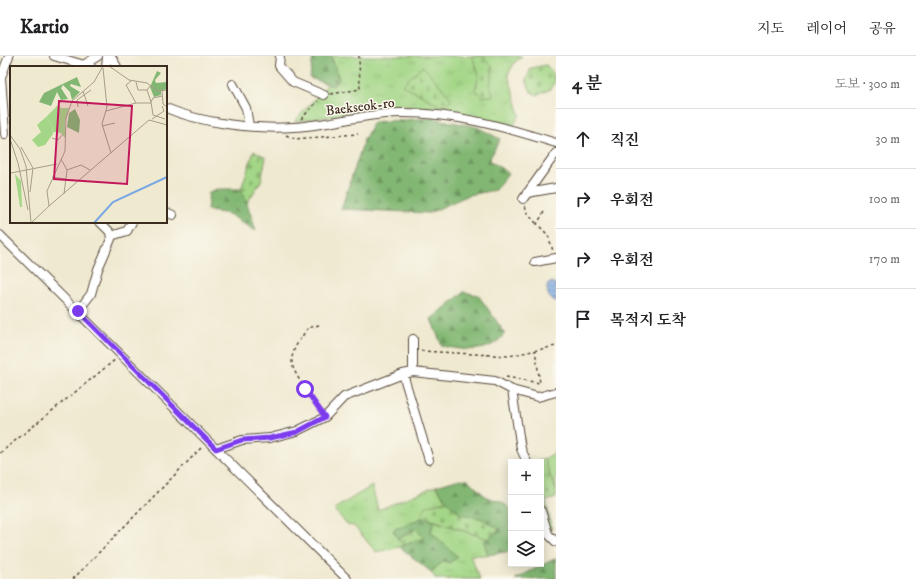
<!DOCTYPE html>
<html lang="ko">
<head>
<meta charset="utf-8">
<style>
  body { margin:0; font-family:"IM FELL DW Pica","Noto Serif KR",serif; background:#f6f6f6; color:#202124 }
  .controls { position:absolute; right:12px; bottom:12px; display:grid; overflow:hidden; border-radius:0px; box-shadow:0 2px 10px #0003 }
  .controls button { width:36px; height:36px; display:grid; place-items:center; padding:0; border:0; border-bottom:1px solid #e0e0e0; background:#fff; color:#202124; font:20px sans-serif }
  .stop { position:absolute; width:12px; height:12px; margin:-9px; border:3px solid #7c3aed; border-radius:50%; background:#fff }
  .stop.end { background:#7c3aed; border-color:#fff; box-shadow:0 1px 4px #0008 }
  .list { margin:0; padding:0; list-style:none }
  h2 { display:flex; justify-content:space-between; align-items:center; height:52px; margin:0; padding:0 16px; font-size:17px }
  h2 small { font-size:13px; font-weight:400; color:#757577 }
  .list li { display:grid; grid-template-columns:26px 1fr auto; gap:12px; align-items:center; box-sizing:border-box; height:60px; padding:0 16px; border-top:1px solid #e0e0e0 }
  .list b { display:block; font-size:15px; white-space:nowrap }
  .list em { font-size:13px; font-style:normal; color:#757577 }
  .icon { flex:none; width:22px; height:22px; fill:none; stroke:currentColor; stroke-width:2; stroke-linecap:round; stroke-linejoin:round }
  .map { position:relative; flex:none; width:556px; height:523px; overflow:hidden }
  header { display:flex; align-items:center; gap:24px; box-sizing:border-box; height:56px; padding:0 20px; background:#fff; border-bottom:1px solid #e0e0e0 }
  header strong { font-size:19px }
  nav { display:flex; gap:22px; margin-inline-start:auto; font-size:14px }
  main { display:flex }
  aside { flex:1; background:#fff }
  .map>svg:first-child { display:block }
  .grass { fill:url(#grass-tufts); stroke:#6f8052 }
  .forest { fill:url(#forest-firs); stroke:#5e7048 }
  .cemetery { fill:url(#cemetery-stones); stroke:#6f8052 }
  .water { fill:url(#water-rules); stroke:#5a6980 }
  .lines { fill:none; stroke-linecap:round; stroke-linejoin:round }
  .minor-casing { stroke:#564739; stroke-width:10 }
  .path { stroke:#564739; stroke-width:1.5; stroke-dasharray:3 3; stroke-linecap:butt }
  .minor { stroke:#fff; stroke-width:8 }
  .route { stroke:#7c3aed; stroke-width:5 }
  .labels { text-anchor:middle; stroke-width:3; stroke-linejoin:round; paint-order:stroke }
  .street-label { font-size:14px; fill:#3b2a1e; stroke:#fbf7ec }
  .inset-river { fill:none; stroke:#7aa8e3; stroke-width:2 }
  .inset-road { fill:none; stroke:#a79d89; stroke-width:1 }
  .view { fill:#c2185b; fill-opacity:0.15; stroke:#c2185b; stroke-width:2 }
  .inset-edge { fill:none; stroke:#3b2a1e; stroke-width:2 }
</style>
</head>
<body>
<header>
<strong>Kartio</strong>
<nav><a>지도</a><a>레이어</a><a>공유</a></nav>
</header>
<main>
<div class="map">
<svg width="556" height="523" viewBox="0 0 556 523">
  <defs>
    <pattern id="grass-tufts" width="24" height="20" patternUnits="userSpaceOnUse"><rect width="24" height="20" fill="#a3d686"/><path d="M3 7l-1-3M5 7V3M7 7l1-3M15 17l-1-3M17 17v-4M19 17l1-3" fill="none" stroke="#8db873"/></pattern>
    <pattern id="forest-firs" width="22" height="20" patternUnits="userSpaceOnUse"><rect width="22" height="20" fill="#82b773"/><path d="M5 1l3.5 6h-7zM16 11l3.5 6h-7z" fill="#6c955e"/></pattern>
    <pattern id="cemetery-stones" width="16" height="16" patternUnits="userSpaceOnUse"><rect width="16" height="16" fill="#a3d686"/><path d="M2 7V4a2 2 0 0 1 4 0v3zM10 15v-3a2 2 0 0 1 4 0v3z" fill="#8db873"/></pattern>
    <pattern id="water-rules" width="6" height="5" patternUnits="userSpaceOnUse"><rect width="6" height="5" fill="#7aa8e3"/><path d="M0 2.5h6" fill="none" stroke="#6589b7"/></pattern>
  </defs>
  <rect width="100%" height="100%" fill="#fbf7ec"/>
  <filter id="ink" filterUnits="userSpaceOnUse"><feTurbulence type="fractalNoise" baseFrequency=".025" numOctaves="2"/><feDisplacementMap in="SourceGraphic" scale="8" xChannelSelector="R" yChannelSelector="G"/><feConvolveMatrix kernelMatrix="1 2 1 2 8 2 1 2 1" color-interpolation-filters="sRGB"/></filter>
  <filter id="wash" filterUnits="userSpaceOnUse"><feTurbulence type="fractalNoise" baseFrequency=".012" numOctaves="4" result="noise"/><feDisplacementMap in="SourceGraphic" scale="16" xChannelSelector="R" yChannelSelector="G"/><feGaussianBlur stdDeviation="0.9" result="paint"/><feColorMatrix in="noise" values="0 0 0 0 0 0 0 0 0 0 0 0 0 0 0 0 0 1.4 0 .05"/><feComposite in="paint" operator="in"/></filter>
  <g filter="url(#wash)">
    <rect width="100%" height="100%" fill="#efe9d0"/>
    <g class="grass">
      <polygon points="331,0 522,0 515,6 508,18 520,59 513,70 402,49 294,66 328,28 333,30 339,23"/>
      <polygon points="556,396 556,435 544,403"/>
      <polygon points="372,430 378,454 436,430 447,445 429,449 423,454 424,461 393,474 403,489 400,491 376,496 354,470 347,469 334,453"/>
      <polygon points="434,465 488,483 484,486 488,499 470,499 480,523 436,523 431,516 444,504 431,476"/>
    </g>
    <g class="forest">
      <polygon points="313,0 331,0 339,23 333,30 310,22"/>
      <polygon points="432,62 477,71 500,83 489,104 508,117 495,134 469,139 429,157 341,153 364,84 373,66"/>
      <polygon points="217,133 241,133 247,147 256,175 229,158 207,154 209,136"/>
      <path d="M464,236L478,239L505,277C490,299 464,294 442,290L431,263Z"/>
      <polygon points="460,423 468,424 486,441 502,446 511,453 511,495 488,499 484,486 499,474 482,463 460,458 447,445 436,430"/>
      <polygon points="546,445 552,473 541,479 541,447"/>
      <polygon points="424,461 434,465 431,476 458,501 449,507 444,505 431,516 400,491 423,482 416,473 398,483 393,474"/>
      <polygon points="556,502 556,523 515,523"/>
    </g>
    <g class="cemetery">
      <polygon points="472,0 483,0 493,12 490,28 493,40 482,41 475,33 479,19"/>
      <polygon points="546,9 552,16 555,26 549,34 537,39 531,36 526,24 531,12"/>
      <polygon points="423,10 451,42 445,52 402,29"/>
      <polygon points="254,95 266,101 261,125 247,147 241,133"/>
      <polygon points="544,403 556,435 556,442 546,445 541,433 541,406 536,406"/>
      <polygon points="447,445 460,458 482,463 499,473 488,483 424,461 422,454 429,449"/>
      <polygon points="416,473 424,482 403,489 398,483"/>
    </g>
    <path class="water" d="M552,226L556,228V246C548,242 547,238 547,229Z"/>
  </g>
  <g filter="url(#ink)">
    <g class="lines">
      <defs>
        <g id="minor">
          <polyline points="54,0 91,11"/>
          <polyline points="111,0 117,11"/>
          <polyline points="280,0 279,10 293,26 324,39"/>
          <polyline points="82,10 98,0"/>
          <polyline points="106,11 107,0"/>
          <polyline points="233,28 246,52 249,70"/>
          <path d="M166,52C201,67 255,74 294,71C328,69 364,58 399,57C452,56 505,71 556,87"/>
          <polyline points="5,78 1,21 9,0"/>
          <polyline points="527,137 556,132"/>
          <polyline points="523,143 556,97"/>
          <polyline points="166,156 173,159"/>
          <polyline points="0,179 347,523"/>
          <polyline points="111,180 127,175 132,166"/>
          <polyline points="535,206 556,202"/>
          <polyline points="78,255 91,238 98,213 111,183 110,176 100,166"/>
          <polyline points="413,283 413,316"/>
          <polyline points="403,318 429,404"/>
          <polyline points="512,334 521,393 527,406"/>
          <polyline points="216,393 242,384 270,382 297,375 325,361 344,341 403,318 413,316 495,325 512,334 538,341 556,336"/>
          <polyline points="541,455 548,478 556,486"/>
        </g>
      </defs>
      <use href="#minor" class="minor-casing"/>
      <g class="path">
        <polyline points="331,38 360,33 359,0"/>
        <polyline points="301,63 318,45"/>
        <polyline points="286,79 295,83 358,78"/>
        <polyline points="525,150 527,157 537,168"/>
        <polyline points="544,156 537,168 548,179 553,195"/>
        <path d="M319,269L308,272C302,281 291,293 292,306C292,317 314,345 321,355"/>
        <polyline points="421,295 509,300 556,290"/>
        <polyline points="506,321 540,327 535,294"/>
        <polyline points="0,397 116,303"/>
        <polyline points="73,523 203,390"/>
      </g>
      <use href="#minor" class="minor"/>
    </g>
  </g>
  <g class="lines" filter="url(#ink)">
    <polyline class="route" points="78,255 216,393 242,384 270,382 297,376 325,361 305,333"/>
  </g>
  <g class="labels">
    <g class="street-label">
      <text transform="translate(360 50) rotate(-7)" y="5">Baekseok-ro</text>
    </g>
  </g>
  <g transform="translate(10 10)">
    <rect width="157" height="157" fill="#efe9d0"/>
    <path d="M48,39L51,42H59L55,57L56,73L51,67L43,66L42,59L36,51Z" fill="#a3d686"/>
    <path d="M147,5L151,7L145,14L146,17L157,16V23L151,25V29L144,31L140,21ZM67,11L71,21L61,18L60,20L70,26L62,34L60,26L53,19L51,22L58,33L51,34L47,26L41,40L29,36L34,27ZM65,43L70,54L69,67L57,61L59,47Z" fill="#82b773"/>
    <path d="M5,108L11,115L12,141H10Z" fill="#a3d686"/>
    <path d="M36,51L42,59L43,68L35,79L28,81L22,74L31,66L27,59Z" fill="#a3d686"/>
    <path class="inset-river" d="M84,157L103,136L157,111"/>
    <path class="inset-road" d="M99,0L119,14L137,17L148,25L157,24M93,2L97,41L92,58L101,87M121,15L116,19L126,37H141M126,16L128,24H137M73,25L78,40M152,25L153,38L157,41M152,30L143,32L141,36L143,49L155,53M141,36L137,24L141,19M68,41L67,34L81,24M96,45L126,37M142,53L154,45L152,40M92,60L105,57M0,69L10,83L16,100L21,157M42,72L48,74L53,68M0,73L8,97L18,144M11,81L23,102L20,126M51,93L57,104L71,99L80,104M1,107L47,98M42,111L55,113M54,128L57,104M39,140L139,54L157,59M21,157L39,140L37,125L55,85L56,52L62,35L84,16L93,0"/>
    <path class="view" d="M49,35L122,40L117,118L44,113Z"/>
    <rect width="157" height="157" class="inset-edge"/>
  </g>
</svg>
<div class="controls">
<button>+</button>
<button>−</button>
<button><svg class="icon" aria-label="layers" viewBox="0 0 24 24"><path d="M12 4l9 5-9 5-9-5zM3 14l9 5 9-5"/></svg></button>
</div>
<div class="stop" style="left:305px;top:333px"></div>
<div class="stop end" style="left:78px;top:255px"></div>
</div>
<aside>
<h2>4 분<small>도보 · 300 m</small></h2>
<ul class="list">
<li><svg class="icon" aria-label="ahead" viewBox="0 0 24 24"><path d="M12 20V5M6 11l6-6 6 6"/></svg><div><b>직진</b></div><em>30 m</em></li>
<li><svg class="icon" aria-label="right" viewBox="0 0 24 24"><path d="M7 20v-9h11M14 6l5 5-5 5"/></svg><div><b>우회전</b></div><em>100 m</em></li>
<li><svg class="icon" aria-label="right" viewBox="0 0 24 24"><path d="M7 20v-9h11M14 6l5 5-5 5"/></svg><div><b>우회전</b></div><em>170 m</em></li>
<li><svg class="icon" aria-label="arrive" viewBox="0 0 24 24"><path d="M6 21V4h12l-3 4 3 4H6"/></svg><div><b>목적지 도착</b></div></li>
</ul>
</aside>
</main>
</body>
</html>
